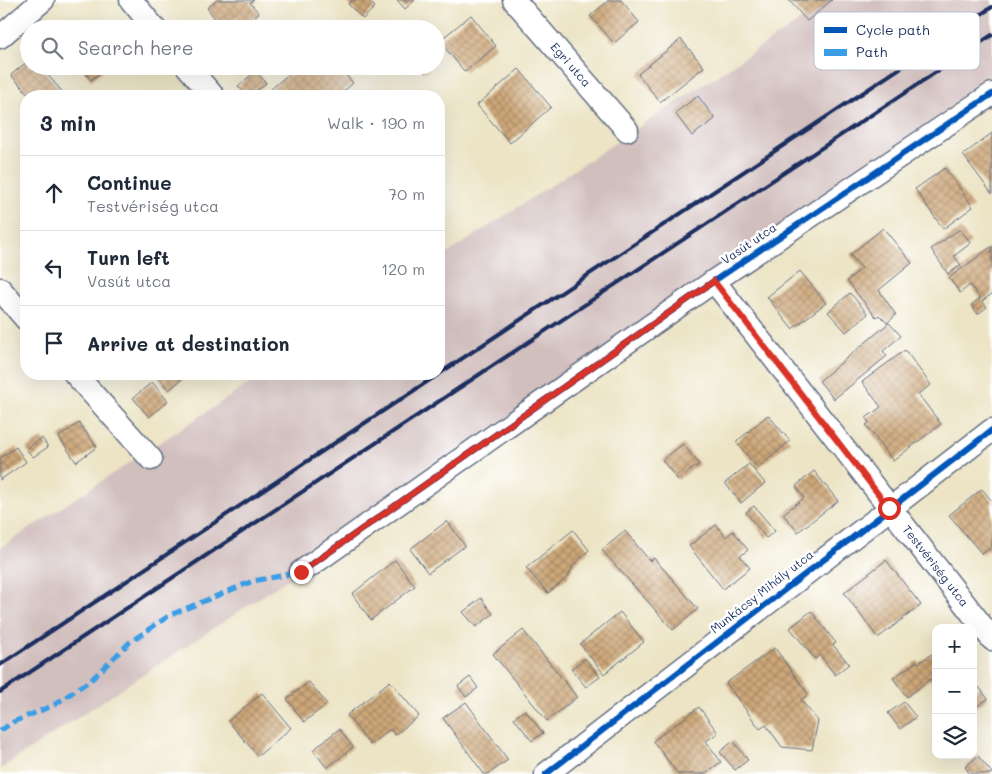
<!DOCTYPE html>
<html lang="en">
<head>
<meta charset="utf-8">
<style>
  body { margin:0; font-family:Mali,sans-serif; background:#f6f6f7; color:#1f2937 }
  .controls { position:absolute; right:15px; bottom:15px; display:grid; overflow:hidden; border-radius:10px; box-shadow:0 5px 20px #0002 }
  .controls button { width:45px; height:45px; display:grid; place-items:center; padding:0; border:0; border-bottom:1px solid #e0e1e3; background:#fff; color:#1f2937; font:25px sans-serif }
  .stop { position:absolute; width:15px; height:15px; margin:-11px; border:4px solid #d93025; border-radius:50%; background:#fff }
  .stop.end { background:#d93025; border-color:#fff; box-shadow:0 1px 5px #0008 }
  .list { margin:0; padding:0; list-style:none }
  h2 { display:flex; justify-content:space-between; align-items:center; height:65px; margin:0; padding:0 20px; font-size:21px }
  h2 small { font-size:16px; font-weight:400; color:#747a83 }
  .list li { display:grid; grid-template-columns:32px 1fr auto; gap:15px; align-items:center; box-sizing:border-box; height:75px; padding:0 20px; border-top:1px solid #e0e1e3 }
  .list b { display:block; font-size:19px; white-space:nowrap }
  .list p { margin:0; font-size:16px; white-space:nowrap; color:#747a83 }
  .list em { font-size:16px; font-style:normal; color:#747a83 }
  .icon { flex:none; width:28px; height:28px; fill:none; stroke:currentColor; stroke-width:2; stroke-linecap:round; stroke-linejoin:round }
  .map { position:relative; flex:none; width:992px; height:774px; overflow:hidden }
  .search { position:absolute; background:#fff; box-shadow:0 5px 20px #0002; left:20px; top:20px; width:425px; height:55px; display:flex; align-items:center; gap:12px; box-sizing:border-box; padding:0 18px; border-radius:28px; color:#747a83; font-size:19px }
  .panel { position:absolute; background:#fff; box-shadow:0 5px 20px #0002; left:20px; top:90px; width:425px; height:290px; border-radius:20px }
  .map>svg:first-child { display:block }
  .railway { fill:#d1bfbe }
  .building { fill:url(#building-cross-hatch) }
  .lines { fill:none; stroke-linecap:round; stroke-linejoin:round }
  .street-casing { stroke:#646e82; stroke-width:25 }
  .street { stroke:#fff; stroke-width:22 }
  .rail { stroke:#1b2f5e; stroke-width:4 }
  .quiet { stroke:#3b9de6; stroke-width:5; stroke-dasharray:10 5; stroke-linecap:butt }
  .cycleway-casing { stroke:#fff; stroke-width:9 }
  .cycleway { stroke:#0057b8; stroke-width:6 }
  .route { stroke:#d93025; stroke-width:6 }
  .labels { text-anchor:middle; stroke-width:5; stroke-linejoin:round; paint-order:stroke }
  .street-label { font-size:12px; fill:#1b2f5e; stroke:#fff }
  .key { fill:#fff; stroke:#bbc1cf; stroke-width:1 }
  .key-label { font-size:14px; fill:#1b2f5e }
</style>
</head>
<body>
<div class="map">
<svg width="992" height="774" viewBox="0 0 992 774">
  <defs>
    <pattern id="building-cross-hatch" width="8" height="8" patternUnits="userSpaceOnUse" patternTransform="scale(1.25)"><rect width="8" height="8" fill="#cea778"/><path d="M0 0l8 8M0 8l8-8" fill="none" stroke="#a68866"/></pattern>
  </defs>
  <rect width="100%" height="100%" fill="#fff"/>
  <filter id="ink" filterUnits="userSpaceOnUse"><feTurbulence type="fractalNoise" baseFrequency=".02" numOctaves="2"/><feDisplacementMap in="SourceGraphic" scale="10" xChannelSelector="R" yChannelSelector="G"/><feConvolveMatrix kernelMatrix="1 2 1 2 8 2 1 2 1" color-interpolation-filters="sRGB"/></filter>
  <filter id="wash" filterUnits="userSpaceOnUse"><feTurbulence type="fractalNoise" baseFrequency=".0096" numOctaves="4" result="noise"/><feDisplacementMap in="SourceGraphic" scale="20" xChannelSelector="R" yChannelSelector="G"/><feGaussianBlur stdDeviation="1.12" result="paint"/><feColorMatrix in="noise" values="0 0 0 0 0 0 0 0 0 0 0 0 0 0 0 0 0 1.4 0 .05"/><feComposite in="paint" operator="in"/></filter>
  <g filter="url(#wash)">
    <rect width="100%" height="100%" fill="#ece4c5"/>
    <polygon class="railway" points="832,0 992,0 992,103 570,393 0,769 0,548 264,374 439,374 439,259"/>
    <g id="blocks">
      <g class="building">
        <polygon points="217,0 254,0 250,3 259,13 244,25 237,17 223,29 207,8"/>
        <polygon points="352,0 368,0 375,7 363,19 348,4"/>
        <polygon points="397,0 415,0 405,9"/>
        <polygon points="609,0 621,0 639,22 614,43 590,16"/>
        <polygon points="789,0 832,0 807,21"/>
        <polygon points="471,15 496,46 465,72 439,41"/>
        <polygon points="73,21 79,29 64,29"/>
        <polygon points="681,39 704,67 660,102 638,74"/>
        <polygon points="29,60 29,66 40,66 66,96 30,96 11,75"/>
        <polygon points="80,66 108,66 91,80"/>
        <polygon points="298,66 332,66 334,69 338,66 353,83 338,96 275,96 270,90"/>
        <polygon points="420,66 432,66 425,73"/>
        <polygon points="519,69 551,107 510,143 477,105"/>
        <polygon points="256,71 266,83 251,96 247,96 238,86"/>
        <polygon points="698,96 715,119 692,136 675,113"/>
        <polygon points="992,133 992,194 963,155"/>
        <polygon points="945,168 973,207 943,229 915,189"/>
        <polygon points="883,228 912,263 879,290 896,315 887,323 879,315 876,317 847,281 862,268 850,255"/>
        <polygon points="960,229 971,243 954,256 961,265 948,274 931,249"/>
        <polygon points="992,246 992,294 982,301 987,307 978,314 971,305 980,298 970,285 960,293 949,278"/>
        <polygon points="800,271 826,303 792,329 767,297"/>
        <polygon points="850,293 868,314 846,332 828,312"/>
        <polygon points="889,323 901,336 883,351 887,356 834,399 819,381"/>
        <polygon points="905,350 931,385 918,394 941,424 893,461 866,425 869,423 866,418 881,407 862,382"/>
        <polygon points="155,374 188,374 169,390"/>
        <polygon points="152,382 168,401 149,417 133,398"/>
        <polygon points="768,415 790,441 758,468 736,442"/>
        <polygon points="79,423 97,447 76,462 59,437"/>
        <polygon points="42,438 48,447 33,457 26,449"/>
        <polygon points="683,444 699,464 678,480 662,460"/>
        <polygon points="16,447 26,462 0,480 0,458"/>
        <polygon points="749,464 765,483 741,503 725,483"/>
        <polygon points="814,471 838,501 798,532 783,514 804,498 796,486"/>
        <polygon points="982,489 992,501 992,547 982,554 949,515"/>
        <polygon points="754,506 775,531 766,538 746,512"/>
        <polygon points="447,521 465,546 428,573 410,549"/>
        <polygon points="716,525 726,537 733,531 748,550 740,556 750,568 723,589 689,546"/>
        <polygon points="573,530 589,550 573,566 568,577 548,593 526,568"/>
        <polygon points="625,531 650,561 654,558 698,609 673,630 602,550"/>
        <polygon points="395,560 415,586 371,620 352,594"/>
        <polygon points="886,560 921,605 878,638 844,593"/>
        <polygon points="481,598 493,614 476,627 463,612"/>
        <polygon points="811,611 836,643 833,645 849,664 835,675 820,655 815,659 790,628"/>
        <polygon points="620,612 644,642 604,674 580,644"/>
        <polygon points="523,630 577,697 547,721 493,654"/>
        <polygon points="775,648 808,694 801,700 818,721 812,750 782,747 766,725 760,729 726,683"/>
        <polygon points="936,651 936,686 930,679 907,697 893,678 917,661 919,663"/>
        <polygon points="585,658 600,677 586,687 571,669"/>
        <polygon points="470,677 478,688 466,697 458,686"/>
        <polygon points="390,681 419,716 395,735 390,729 370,745 347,715"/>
        <polygon points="309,682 327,704 304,722 287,699"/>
        <polygon points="979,687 988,699 973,709 973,691"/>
        <polygon points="262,693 291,728 258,756 228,721"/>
        <polygon points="466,702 508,760 488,774 484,774 443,718"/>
        <polygon points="904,702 916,717 900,729 888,713"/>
        <polygon points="699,707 718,733 706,741 721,762 705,774 678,774 653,741"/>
        <polygon points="525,710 543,733 532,741 514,718"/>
        <polygon points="339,729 353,747 327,768 313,750"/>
        <polygon points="733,741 748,760 735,770 720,752"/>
        <polygon points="978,756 992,773 990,774 970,774 965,767"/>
      </g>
    </g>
  </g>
  <g filter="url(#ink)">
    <use href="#blocks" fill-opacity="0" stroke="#646e82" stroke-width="1"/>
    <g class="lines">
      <defs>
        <g id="street">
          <polyline points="131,0 155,29"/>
          <path id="s1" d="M514,0L627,130"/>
          <polyline points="0,37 43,0"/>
          <polyline points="187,66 213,96"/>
          <path id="s2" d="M714,281L992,639"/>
          <polyline points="0,289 26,319"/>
          <polyline points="75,374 151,459"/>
          <polyline points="301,572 714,281 992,94"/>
          <polyline points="546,774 992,430"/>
        </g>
      </defs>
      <use href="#street" class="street-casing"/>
      <use href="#street" class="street"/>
      <g class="rail">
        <polyline points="0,665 992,7"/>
        <polyline points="0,692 992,35"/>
      </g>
      <polyline class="quiet" points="0,731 13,722 54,705 92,679 130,642 170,615 253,581 301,572"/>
      <defs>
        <g id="cycleway">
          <polyline points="301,572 714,281 992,94"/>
          <polyline points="546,774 992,430"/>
        </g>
      </defs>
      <use href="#cycleway" class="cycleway-casing"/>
      <use href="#cycleway" class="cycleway"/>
    </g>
  </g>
  <g class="lines" filter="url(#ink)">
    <polyline class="route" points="301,572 714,281 889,508"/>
  </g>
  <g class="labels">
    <g class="street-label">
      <text dy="4" stroke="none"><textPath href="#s1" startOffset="86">Egri utca</textPath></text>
      <text transform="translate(749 244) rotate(-34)" y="4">Vasút utca</text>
      <text dy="4" stroke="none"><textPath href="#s2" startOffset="361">Testvériség utca</textPath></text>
      <text transform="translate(762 592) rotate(-38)" y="4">Munkácsy Mihály utca</text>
    </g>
  </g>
  <rect x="814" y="12" width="166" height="58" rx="8" class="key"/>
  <rect x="824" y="27" width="23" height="6" fill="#0057b8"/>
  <rect x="824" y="49" width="23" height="7" fill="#3b9de6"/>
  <g class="key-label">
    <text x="856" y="35">Cycle path</text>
    <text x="856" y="57">Path</text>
  </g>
</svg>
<div class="controls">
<button>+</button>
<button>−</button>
<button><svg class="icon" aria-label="layers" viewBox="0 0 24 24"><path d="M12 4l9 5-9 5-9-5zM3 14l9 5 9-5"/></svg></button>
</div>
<div class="stop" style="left:889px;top:508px"></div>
<div class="stop end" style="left:301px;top:572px"></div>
<div class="search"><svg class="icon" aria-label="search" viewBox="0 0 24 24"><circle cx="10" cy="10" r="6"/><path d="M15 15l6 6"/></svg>Search here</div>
<section class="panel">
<h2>3 min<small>Walk · 190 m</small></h2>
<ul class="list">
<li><svg class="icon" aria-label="ahead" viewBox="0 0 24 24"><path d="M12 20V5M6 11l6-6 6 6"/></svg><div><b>Continue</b><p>Testvériség utca</p></div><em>70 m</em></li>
<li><svg class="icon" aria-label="left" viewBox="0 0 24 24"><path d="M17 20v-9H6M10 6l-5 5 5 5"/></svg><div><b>Turn left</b><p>Vasút utca</p></div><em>120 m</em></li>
<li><svg class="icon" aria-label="arrive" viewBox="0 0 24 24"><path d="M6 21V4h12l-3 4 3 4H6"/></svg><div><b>Arrive at destination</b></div></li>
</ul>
</section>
</div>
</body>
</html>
